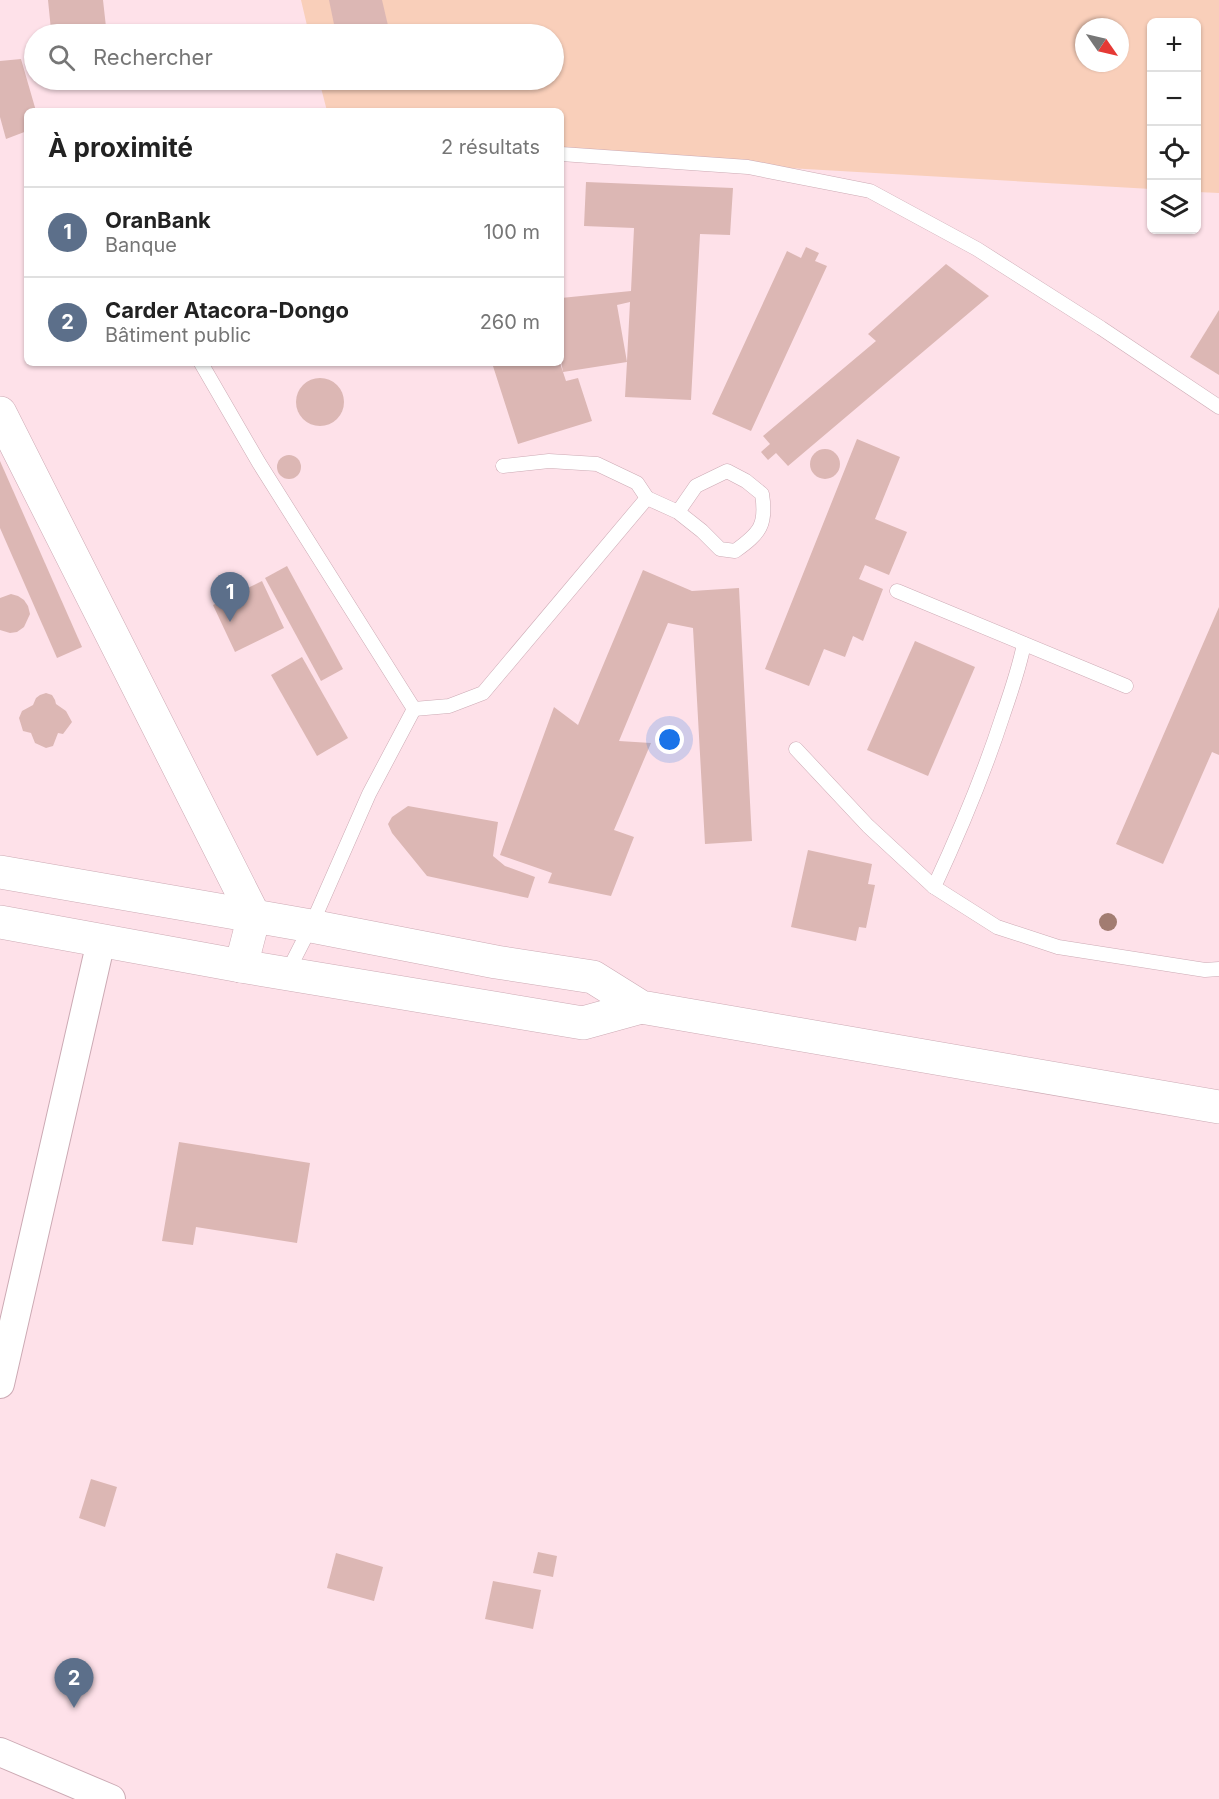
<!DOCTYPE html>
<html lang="fr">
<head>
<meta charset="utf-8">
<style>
  body { margin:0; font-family:Inter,sans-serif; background:#f2f2f2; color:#222 }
  .controls { position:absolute; right:18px; top:18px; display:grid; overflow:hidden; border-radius:9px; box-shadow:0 2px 4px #0004 }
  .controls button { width:54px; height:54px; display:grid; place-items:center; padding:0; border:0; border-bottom:2px solid #e0e0e0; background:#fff; color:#222; font:30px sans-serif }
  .compass { position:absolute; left:1075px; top:18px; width:54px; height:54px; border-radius:50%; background:#fff; box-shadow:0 2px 4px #0004; rotate:124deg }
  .you { position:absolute; left:670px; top:740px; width:21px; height:21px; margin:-15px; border:4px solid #fff; border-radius:50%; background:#1a73e8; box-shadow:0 0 0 9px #1a73e833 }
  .badge { display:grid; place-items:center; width:39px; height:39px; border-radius:50%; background:#0b8043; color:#fff; font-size:20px; font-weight:700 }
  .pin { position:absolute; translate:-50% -50px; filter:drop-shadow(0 2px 3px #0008) }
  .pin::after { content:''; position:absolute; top:32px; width:21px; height:18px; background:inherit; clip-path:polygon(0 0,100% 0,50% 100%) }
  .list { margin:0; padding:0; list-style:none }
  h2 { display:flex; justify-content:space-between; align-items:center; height:78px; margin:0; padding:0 24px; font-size:26px }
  h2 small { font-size:20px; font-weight:400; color:#767676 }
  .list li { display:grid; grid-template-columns:39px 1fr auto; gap:18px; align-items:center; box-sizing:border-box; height:90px; padding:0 24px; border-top:2px solid #e0e0e0 }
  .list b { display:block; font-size:22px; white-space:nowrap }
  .list p { margin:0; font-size:20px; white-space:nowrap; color:#767676 }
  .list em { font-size:20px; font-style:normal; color:#767676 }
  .icon { flex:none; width:33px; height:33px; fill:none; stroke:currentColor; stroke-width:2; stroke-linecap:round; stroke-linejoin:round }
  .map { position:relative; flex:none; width:1219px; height:1799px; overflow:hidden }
  .search { position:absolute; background:#fff; box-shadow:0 2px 4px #0004; left:24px; top:24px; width:540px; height:66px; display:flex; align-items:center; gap:15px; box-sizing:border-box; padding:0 21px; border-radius:33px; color:#767676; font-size:22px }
  .panel { position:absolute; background:#fff; box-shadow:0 2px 4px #0004; left:24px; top:108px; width:540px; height:258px; border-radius:9px }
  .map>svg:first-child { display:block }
  .green { fill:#f9cfba; fill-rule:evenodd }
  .building { fill:#dcb7b4; fill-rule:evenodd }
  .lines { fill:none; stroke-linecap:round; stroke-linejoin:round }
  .service-casing { stroke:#ccaab4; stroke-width:15 }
  .minor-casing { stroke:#ccaab4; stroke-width:30 }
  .secondary-casing { stroke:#ccaab4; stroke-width:34 }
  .trunk-casing { stroke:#ccaab4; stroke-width:34 }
  .service { stroke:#fff; stroke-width:14 }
  .minor { stroke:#fff; stroke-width:28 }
  .secondary { stroke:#fff; stroke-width:33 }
  .trunk { stroke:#fff; stroke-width:33 }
  .tree { fill:#a27c71 }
</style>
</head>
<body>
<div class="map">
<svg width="1219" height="1799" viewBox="0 0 1219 1799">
  <rect width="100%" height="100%" fill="#fee1e9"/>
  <path class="green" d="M301,0H1219V193L1197,192L1196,22H1152L1151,189L561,155V111H327L319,80H554V34H309ZM1084,27H1120V63H1084Z"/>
  <g class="building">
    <polygon points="48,0 103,0 106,27 85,29 85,34 66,34 66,28 51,30"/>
    <polygon points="329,0 382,0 390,34 336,34"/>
    <polygon points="21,59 36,111 27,111 27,131 6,139 0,117 0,61"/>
    <path d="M586,182L733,188L730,235L700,234L691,400L625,397L627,362L563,372L566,381L578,378L592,421L518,444L492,363H560L563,372L561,361V298L631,291L634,228L584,226ZM630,302L627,361V362L617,305Z"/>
    <polygon points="806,247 819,253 815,261 827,266 751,431 712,414 787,251 801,258"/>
    <polygon points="946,264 989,296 788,466 776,453 768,460 761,452 770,444 763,436 876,341 868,334"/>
    <polygon points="1219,310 1219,375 1190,357"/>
    <circle cx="320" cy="402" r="24"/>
    <polygon points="857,439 900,457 875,519 907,532 889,575 865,565 859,579 883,589 863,641 853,636 845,657 824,649 809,686 765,669"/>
    <circle cx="825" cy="464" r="15"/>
    <circle cx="289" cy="467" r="12"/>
    <polygon points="0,461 82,647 57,658 0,528"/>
    <polygon points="287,566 343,669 321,681 265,578"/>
    <polygon points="643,570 692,591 739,588 752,841 705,844 693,628 668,623 619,741 651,743 614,830 634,837 611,896 548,883 552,873 500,855 554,707 578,725"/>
    <polygon points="262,581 284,628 235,652 213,605"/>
    <polygon points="11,594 18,596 24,600 28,606 30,614 24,627 17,632 10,633 0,630 0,598"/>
    <polygon points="1219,607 1219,755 1212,752 1163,864 1116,844"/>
    <polygon points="915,641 975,667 928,776 867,750"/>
    <polygon points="302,657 348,738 317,756 271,675"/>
    <polygon points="46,693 52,695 55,700 56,704 66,711 72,722 63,734 58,733 53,746 46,748 35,743 31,733 23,731 19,718 22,711 33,705 36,698 40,695"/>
    <polygon points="408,806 498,822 493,856 505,866 535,877 528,898 427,876 392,833 388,824 392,817"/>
    <polygon points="808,850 872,864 868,884 875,885 866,928 859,927 856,941 791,927"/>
    <polygon points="179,1142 310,1163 297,1243 196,1227 193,1245 162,1241"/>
    <polygon points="91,1479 117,1487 105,1527 79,1518"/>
    <polygon points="538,1552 557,1556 553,1577 533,1573"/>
    <polygon points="336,1553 383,1567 374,1601 327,1588"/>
    <polygon points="493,1581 541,1590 533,1629 485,1619"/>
  </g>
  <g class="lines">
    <defs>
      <g id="service">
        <polyline points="561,154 748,167 870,191 977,249 1101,328 1219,407"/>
        <polyline points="201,363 259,463 414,709 369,794 311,926 287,973"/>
        <polyline points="503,466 549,461 597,464 637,483 647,498"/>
        <polyline points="897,591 1126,686"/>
        <path d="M414,709L449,706L483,693L647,498L678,512L702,531L720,549L735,551C760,533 767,525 762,494L746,481L727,471L696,486L678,512"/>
        <polyline points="796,749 868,826 934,887 997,927 1058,947 1205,970 1219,969"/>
        <path d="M934,887C960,831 984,774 1003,715C1011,692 1019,669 1024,644"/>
      </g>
      <g id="minor">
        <polyline points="0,1384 101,941"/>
        <polyline points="0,1752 111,1799"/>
      </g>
      <polyline id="secondary" points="0,413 254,916 241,966"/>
      <g id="trunk">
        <polyline points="0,872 311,926 496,962 593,977 641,1007 1219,1107"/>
        <polyline points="0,922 241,966 583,1023 641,1007"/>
      </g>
    </defs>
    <use href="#service" class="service-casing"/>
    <use href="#minor" class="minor-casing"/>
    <use href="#secondary" class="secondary-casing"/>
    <use href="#trunk" class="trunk-casing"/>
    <use href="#service" class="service"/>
    <use href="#minor" class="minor"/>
    <use href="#secondary" class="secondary"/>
    <use href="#trunk" class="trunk"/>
  </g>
  <circle class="tree" cx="1108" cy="922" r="9"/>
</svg>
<div class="controls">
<button>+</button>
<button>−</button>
<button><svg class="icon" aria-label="locate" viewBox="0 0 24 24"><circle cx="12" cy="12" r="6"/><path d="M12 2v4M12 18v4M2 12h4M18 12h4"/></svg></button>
<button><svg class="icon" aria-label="layers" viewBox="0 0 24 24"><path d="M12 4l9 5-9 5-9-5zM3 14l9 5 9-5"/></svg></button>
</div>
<svg class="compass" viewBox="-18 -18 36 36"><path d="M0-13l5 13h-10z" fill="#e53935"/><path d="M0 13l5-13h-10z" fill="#767676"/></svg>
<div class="you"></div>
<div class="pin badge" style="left:230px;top:622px;background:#5c6f8a">1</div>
<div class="pin badge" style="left:74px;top:1708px;background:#5c6f8a">2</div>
<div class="search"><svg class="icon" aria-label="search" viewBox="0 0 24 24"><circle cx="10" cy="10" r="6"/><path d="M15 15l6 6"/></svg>Rechercher</div>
<section class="panel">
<h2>À proximité<small>2 résultats</small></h2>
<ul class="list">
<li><span class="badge" style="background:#5c6f8a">1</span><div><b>OranBank</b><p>Banque</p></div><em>100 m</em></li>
<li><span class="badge" style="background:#5c6f8a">2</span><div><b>Carder Atacora-Dongo</b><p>Bâtiment public</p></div><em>260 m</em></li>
</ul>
</section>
</div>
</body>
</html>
